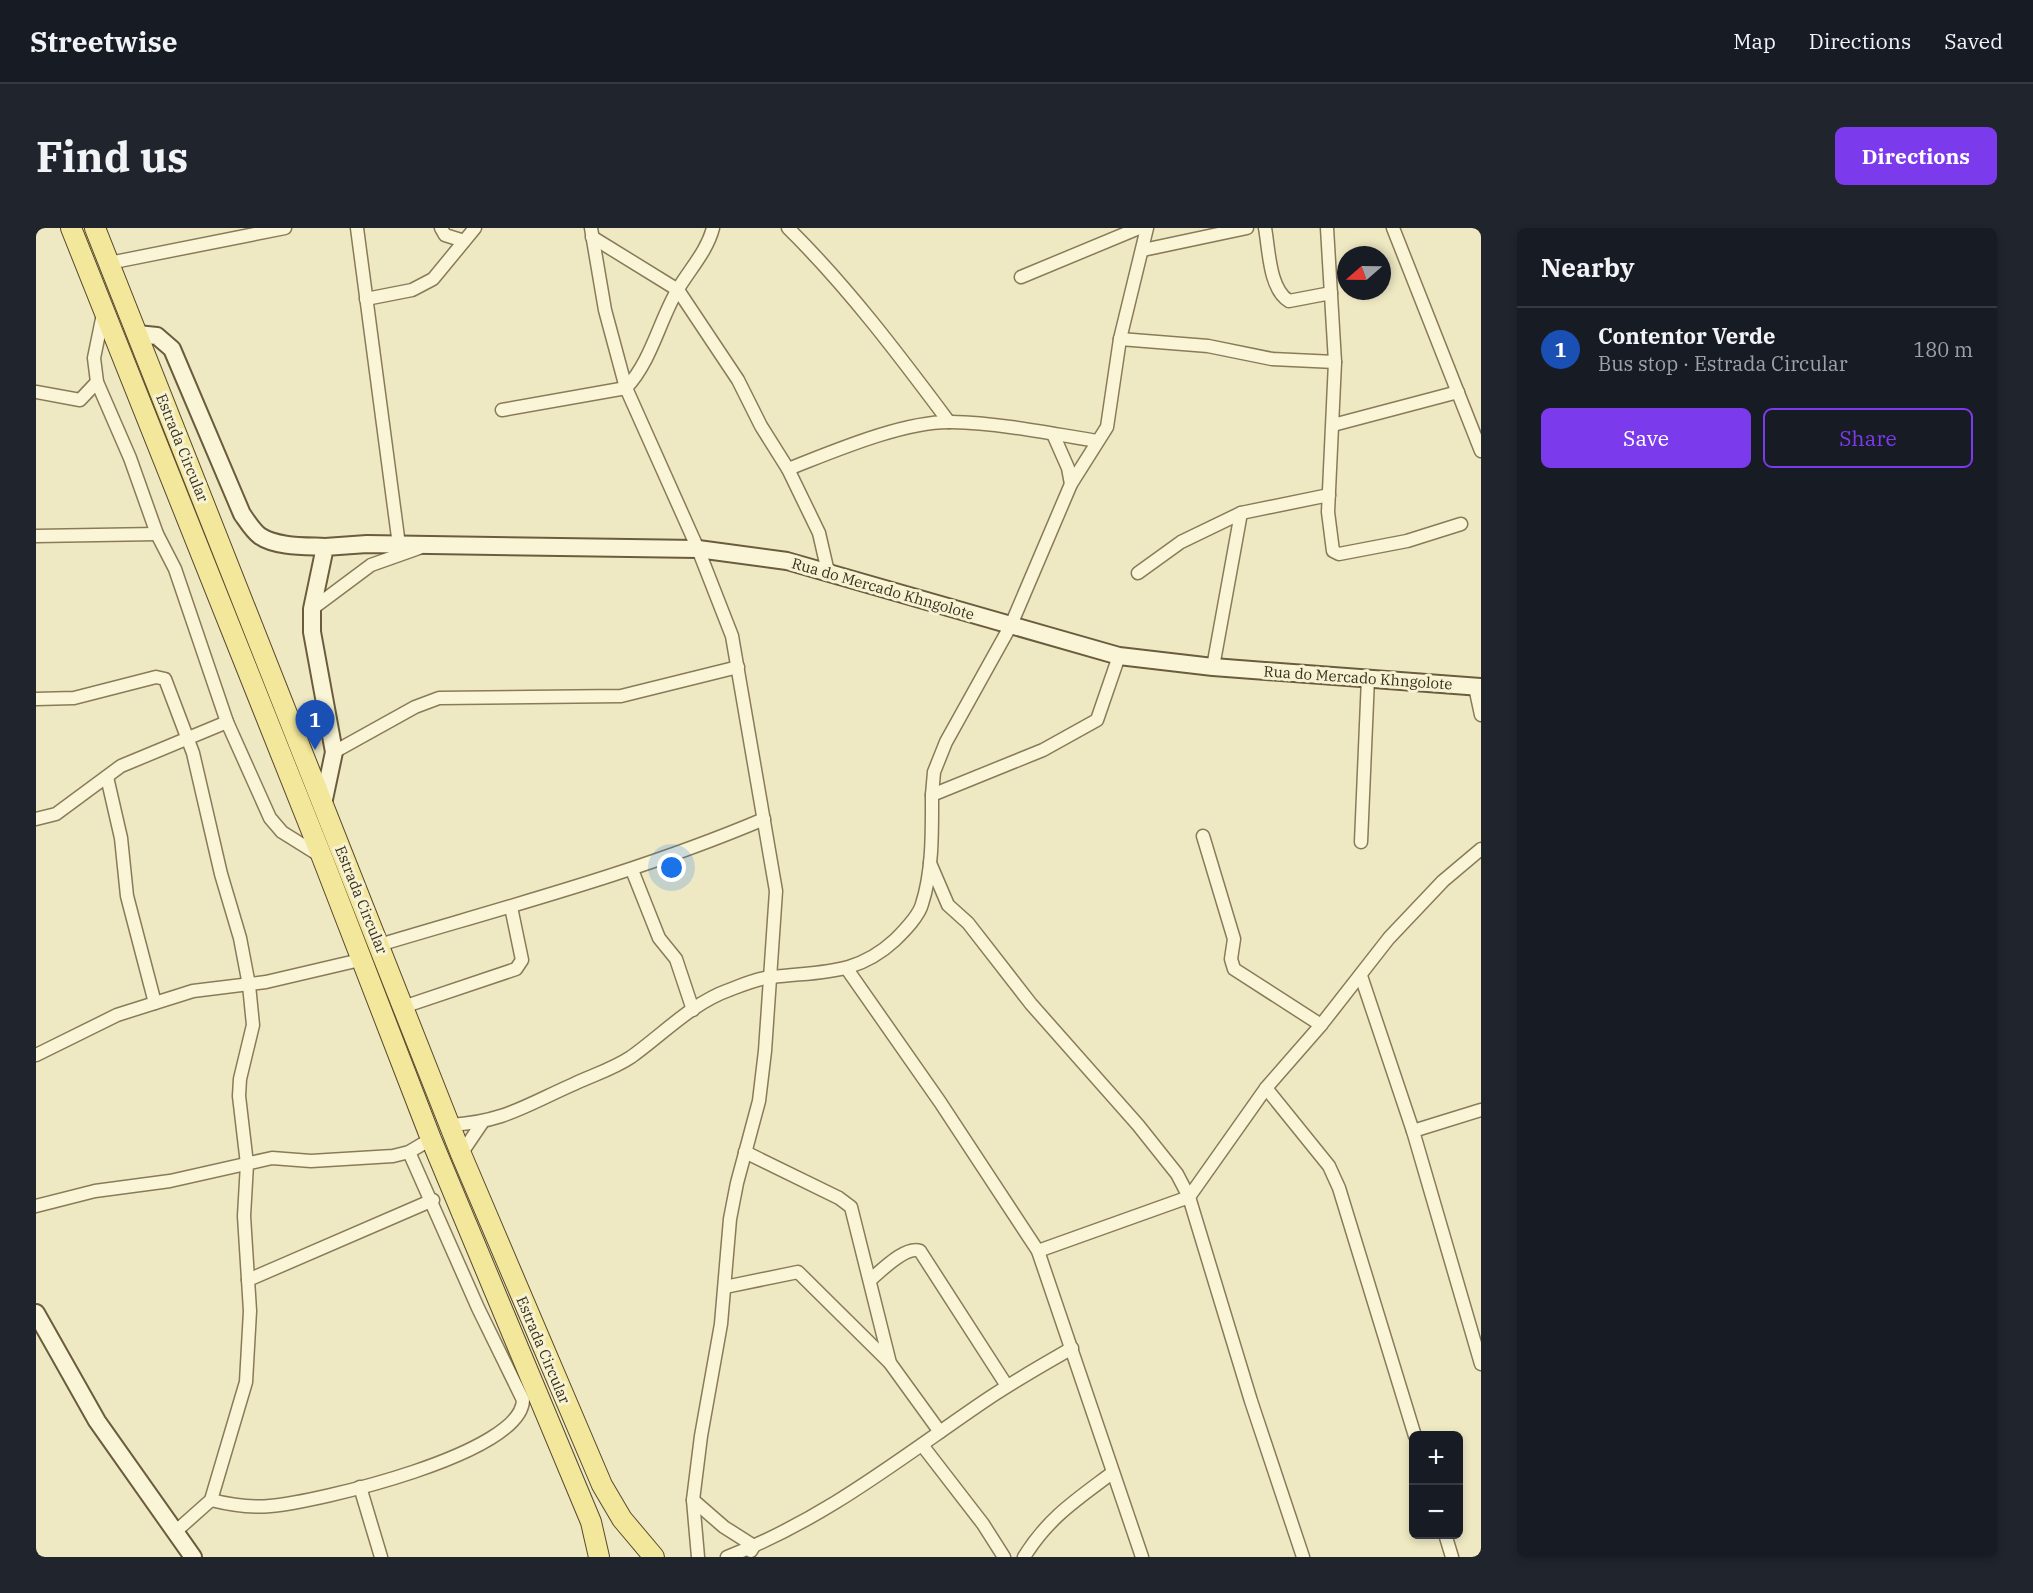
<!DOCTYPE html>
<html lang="en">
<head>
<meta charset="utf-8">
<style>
  body { margin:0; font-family:"IBM Plex Serif",serif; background:#20242c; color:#f1f3f6 }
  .controls { position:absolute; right:18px; bottom:18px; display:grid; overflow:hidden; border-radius:9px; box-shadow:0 3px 9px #0003 }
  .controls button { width:54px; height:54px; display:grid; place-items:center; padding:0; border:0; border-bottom:2px solid #363941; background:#171b24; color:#f1f3f6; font:30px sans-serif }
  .compass { position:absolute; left:1301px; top:18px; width:54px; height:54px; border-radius:50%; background:#171b24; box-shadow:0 3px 9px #0003; rotate:250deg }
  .you { position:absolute; left:636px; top:640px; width:21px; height:21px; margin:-15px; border:4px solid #fff; border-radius:50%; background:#1a73e8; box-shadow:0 0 0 9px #1a73e833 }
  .badge { display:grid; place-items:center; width:39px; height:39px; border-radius:50%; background:#7c3aed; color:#fff; font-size:20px; font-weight:700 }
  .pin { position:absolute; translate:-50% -50px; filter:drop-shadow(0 2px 3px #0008) }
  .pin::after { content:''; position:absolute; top:32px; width:21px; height:18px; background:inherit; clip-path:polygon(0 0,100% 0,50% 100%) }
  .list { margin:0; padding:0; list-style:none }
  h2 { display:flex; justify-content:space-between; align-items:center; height:78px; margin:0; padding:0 24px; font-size:26px }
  h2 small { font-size:20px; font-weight:400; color:#9ea1a6 }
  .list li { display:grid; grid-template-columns:39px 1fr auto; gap:18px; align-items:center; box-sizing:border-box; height:84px; padding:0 24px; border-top:2px solid #363941 }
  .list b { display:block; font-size:22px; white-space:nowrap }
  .list p { margin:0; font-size:20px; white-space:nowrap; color:#9ea1a6 }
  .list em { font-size:20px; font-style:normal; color:#9ea1a6 }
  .actions { display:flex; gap:12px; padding:18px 24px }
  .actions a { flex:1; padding:14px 0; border:2px solid #7c3aed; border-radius:9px; text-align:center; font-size:21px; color:#7c3aed }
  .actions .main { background:#7c3aed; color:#fff }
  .map { position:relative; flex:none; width:1445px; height:1329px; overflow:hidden; border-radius:9px }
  header { display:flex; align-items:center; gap:36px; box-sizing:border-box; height:84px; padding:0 30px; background:#171b24; border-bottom:2px solid #363941 }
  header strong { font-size:28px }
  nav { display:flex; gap:33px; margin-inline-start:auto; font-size:21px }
  .intro { display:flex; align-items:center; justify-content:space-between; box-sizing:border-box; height:144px; padding:0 36px }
  h1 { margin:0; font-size:42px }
  .button { padding:15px 27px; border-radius:9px; background:#7c3aed; color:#fff; font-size:21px; font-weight:700 }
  main { display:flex; gap:36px; padding:0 36px }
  aside { flex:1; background:#171b24; border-radius:9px; box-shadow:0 3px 9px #0003 }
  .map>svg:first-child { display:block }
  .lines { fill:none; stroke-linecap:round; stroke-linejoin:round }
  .street-casing { stroke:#897b59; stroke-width:15 }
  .secondary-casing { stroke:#6b5c3d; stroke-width:20 }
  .primary-casing { stroke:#57482e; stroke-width:22 }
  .street { stroke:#f9f5d6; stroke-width:12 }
  .secondary { stroke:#f9f5d6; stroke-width:16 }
  .primary { stroke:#f2e79a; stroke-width:20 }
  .labels { text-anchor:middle; stroke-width:6; stroke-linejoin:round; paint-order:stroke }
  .street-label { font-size:15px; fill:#39301e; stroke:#f6f2d2 }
</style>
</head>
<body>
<header>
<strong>Streetwise</strong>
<nav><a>Map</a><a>Directions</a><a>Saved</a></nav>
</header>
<div class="intro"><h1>Find us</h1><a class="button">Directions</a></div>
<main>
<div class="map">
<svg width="1445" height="1329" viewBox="0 0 1445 1329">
  <rect width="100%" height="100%" fill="#efe9c3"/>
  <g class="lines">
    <defs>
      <g id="street">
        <polyline points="321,0 363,317"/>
        <polyline points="405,0 409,7 428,13"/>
        <polyline points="555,0 569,82 590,160 662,321 696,408 740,663 729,823 723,873 701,955 694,991 685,1096 665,1208 657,1272 662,1329"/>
        <path d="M752,0C811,58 863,127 913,194"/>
        <path d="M1229,0C1233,21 1233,61 1253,73L1295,65"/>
        <polyline points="1291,0 1299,134 1292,284 1297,323 1303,326 1371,313 1425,296"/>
        <polyline points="1357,0 1445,223"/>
        <polyline points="556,9 642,62 702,152 725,198 752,241 783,305 792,344"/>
        <polyline points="1107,22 1211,0"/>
        <polyline points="73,35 249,0"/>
        <polyline points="985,49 1103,0"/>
        <polyline points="330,71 376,62 397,51 439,0"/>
        <polyline points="67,86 58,130 61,154 94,230 121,306 139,341 191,494 234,590 246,604 286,629"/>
        <polyline points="1084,111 1172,118 1236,131 1299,134"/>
        <polyline points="0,164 44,172 61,154"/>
        <path d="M466,182L590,160C616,132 623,93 642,61C654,41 671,23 677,0"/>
        <polyline points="1297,197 1422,164"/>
        <polyline points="1017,206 1032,240 1035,256"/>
        <path d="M752,241C796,224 867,193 915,194C963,195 1013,205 1061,213"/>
        <polyline points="0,308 121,306"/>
        <polyline points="1102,345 1145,314 1205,285 1293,267"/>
        <polyline points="276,381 335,337 383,320"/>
        <polyline points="1177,439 1205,285"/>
        <polyline points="1439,459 1445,487"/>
        <polyline points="0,471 38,470 120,449 129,451 157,525 185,646 204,710 213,757 217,797 204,851 203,868 211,936 208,988 214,1083 210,1154 175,1272 139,1304"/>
        <polyline points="298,524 379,479 403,470 585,468 702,439"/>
        <polyline points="71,549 85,610 91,668 119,775"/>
        <polyline points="896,567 898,544 910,514 975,397 1035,256 1071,199 1084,111 1111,0"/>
        <polyline points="0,591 20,586 85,538 191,494"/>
        <polyline points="1167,608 1198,711 1195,731 1198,741 1285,797"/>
        <polyline points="1325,614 1332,450"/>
        <polyline points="894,635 912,677 932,695 995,776 1102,897 1141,946 1153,969 1215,1173 1267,1329"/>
        <polyline points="596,642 623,710 640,731 657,782"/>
        <path d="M343,717C473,678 603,644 728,591"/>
        <polyline points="811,741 904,874 1002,1023 1106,1329"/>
        <polyline points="1325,748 1377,903 1445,1136"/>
        <polyline points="367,779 480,741 486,732 475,679"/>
        <polyline points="0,827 81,787 157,763 230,754 324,732"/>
        <polyline points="1230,860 1293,938 1303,960 1379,1208"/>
        <path d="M414,897C468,894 490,877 538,856C557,847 577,841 595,829C626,807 656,775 693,762C706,757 722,750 736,749C785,743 820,748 859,712C868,703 883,688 886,676C897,642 896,602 896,567L1007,522L1061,492L1083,428"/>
        <polyline points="1377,903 1445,882"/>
        <polyline points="709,924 803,970 815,979 854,1135 904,1204"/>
        <polyline points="425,926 446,895"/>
        <polyline points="0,978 59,963 134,953 236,930 275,933 357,928 373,924 395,911"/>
        <polyline points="1002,1023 1153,969 1230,860 1285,797 1353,710 1407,653 1445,621"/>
        <polyline points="212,1052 397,972"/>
        <path d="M834,1052C845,1043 870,1017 884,1023L971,1158"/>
        <polyline points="689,1059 762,1044 854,1135"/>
        <polyline points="886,1217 947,1296 968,1329"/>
        <polyline points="324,1259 345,1329"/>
        <path d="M175,1272C195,1277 213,1280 234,1278C281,1274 486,1226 487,1172L442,1080L373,924"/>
        <polyline points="657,1272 688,1299 718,1318 715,1323"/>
        <polyline points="1409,1306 1416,1329"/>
        <path d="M691,1329C791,1290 863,1231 950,1172C978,1153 1007,1137 1036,1120"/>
        <path d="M988,1329C1012,1290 1040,1272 1076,1245"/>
      </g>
      <g id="secondary">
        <path d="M101,106L121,108L136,121L206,286C211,293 217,303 224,308C240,319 270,318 289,319"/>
        <polyline points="287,576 298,524 276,404 276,381 289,319 331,316 662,321 751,333 1083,428 1177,439 1445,459"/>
        <polyline points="0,1085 61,1193 157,1329"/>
      </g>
      <g id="primary">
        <polyline points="35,0 286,629 395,911 555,1294 563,1329"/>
        <polyline points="59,0 425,926 566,1257 586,1291 618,1329"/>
      </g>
    </defs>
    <use href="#street" class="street-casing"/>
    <use href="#secondary" class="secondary-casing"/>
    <use href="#primary" class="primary-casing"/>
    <use href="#street" class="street"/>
    <use href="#secondary" class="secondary"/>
    <use href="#primary" class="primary"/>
  </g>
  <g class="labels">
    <g class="street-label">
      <text transform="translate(146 220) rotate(68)" y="5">Estrada Circular</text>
      <text transform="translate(847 361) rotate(16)" y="5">Rua do Mercado Khngolote</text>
      <text transform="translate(1322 450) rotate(4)" y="5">Rua do Mercado Khngolote</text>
      <text transform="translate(325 672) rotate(68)" y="5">Estrada Circular</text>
      <text transform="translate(507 1122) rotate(67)" y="5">Estrada Circular</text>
    </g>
  </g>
</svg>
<div class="controls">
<button>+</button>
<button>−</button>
</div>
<svg class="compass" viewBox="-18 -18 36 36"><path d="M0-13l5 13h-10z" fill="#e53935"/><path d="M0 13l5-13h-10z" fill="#9ea1a6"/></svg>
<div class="you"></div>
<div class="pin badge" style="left:279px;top:522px;background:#1a4fb4">1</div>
</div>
<aside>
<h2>Nearby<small></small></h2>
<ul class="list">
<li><span class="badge" style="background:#1a4fb4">1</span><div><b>Contentor Verde</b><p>Bus stop · Estrada Circular</p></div><em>180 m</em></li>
</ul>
<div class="actions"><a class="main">Save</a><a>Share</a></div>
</aside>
</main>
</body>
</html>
